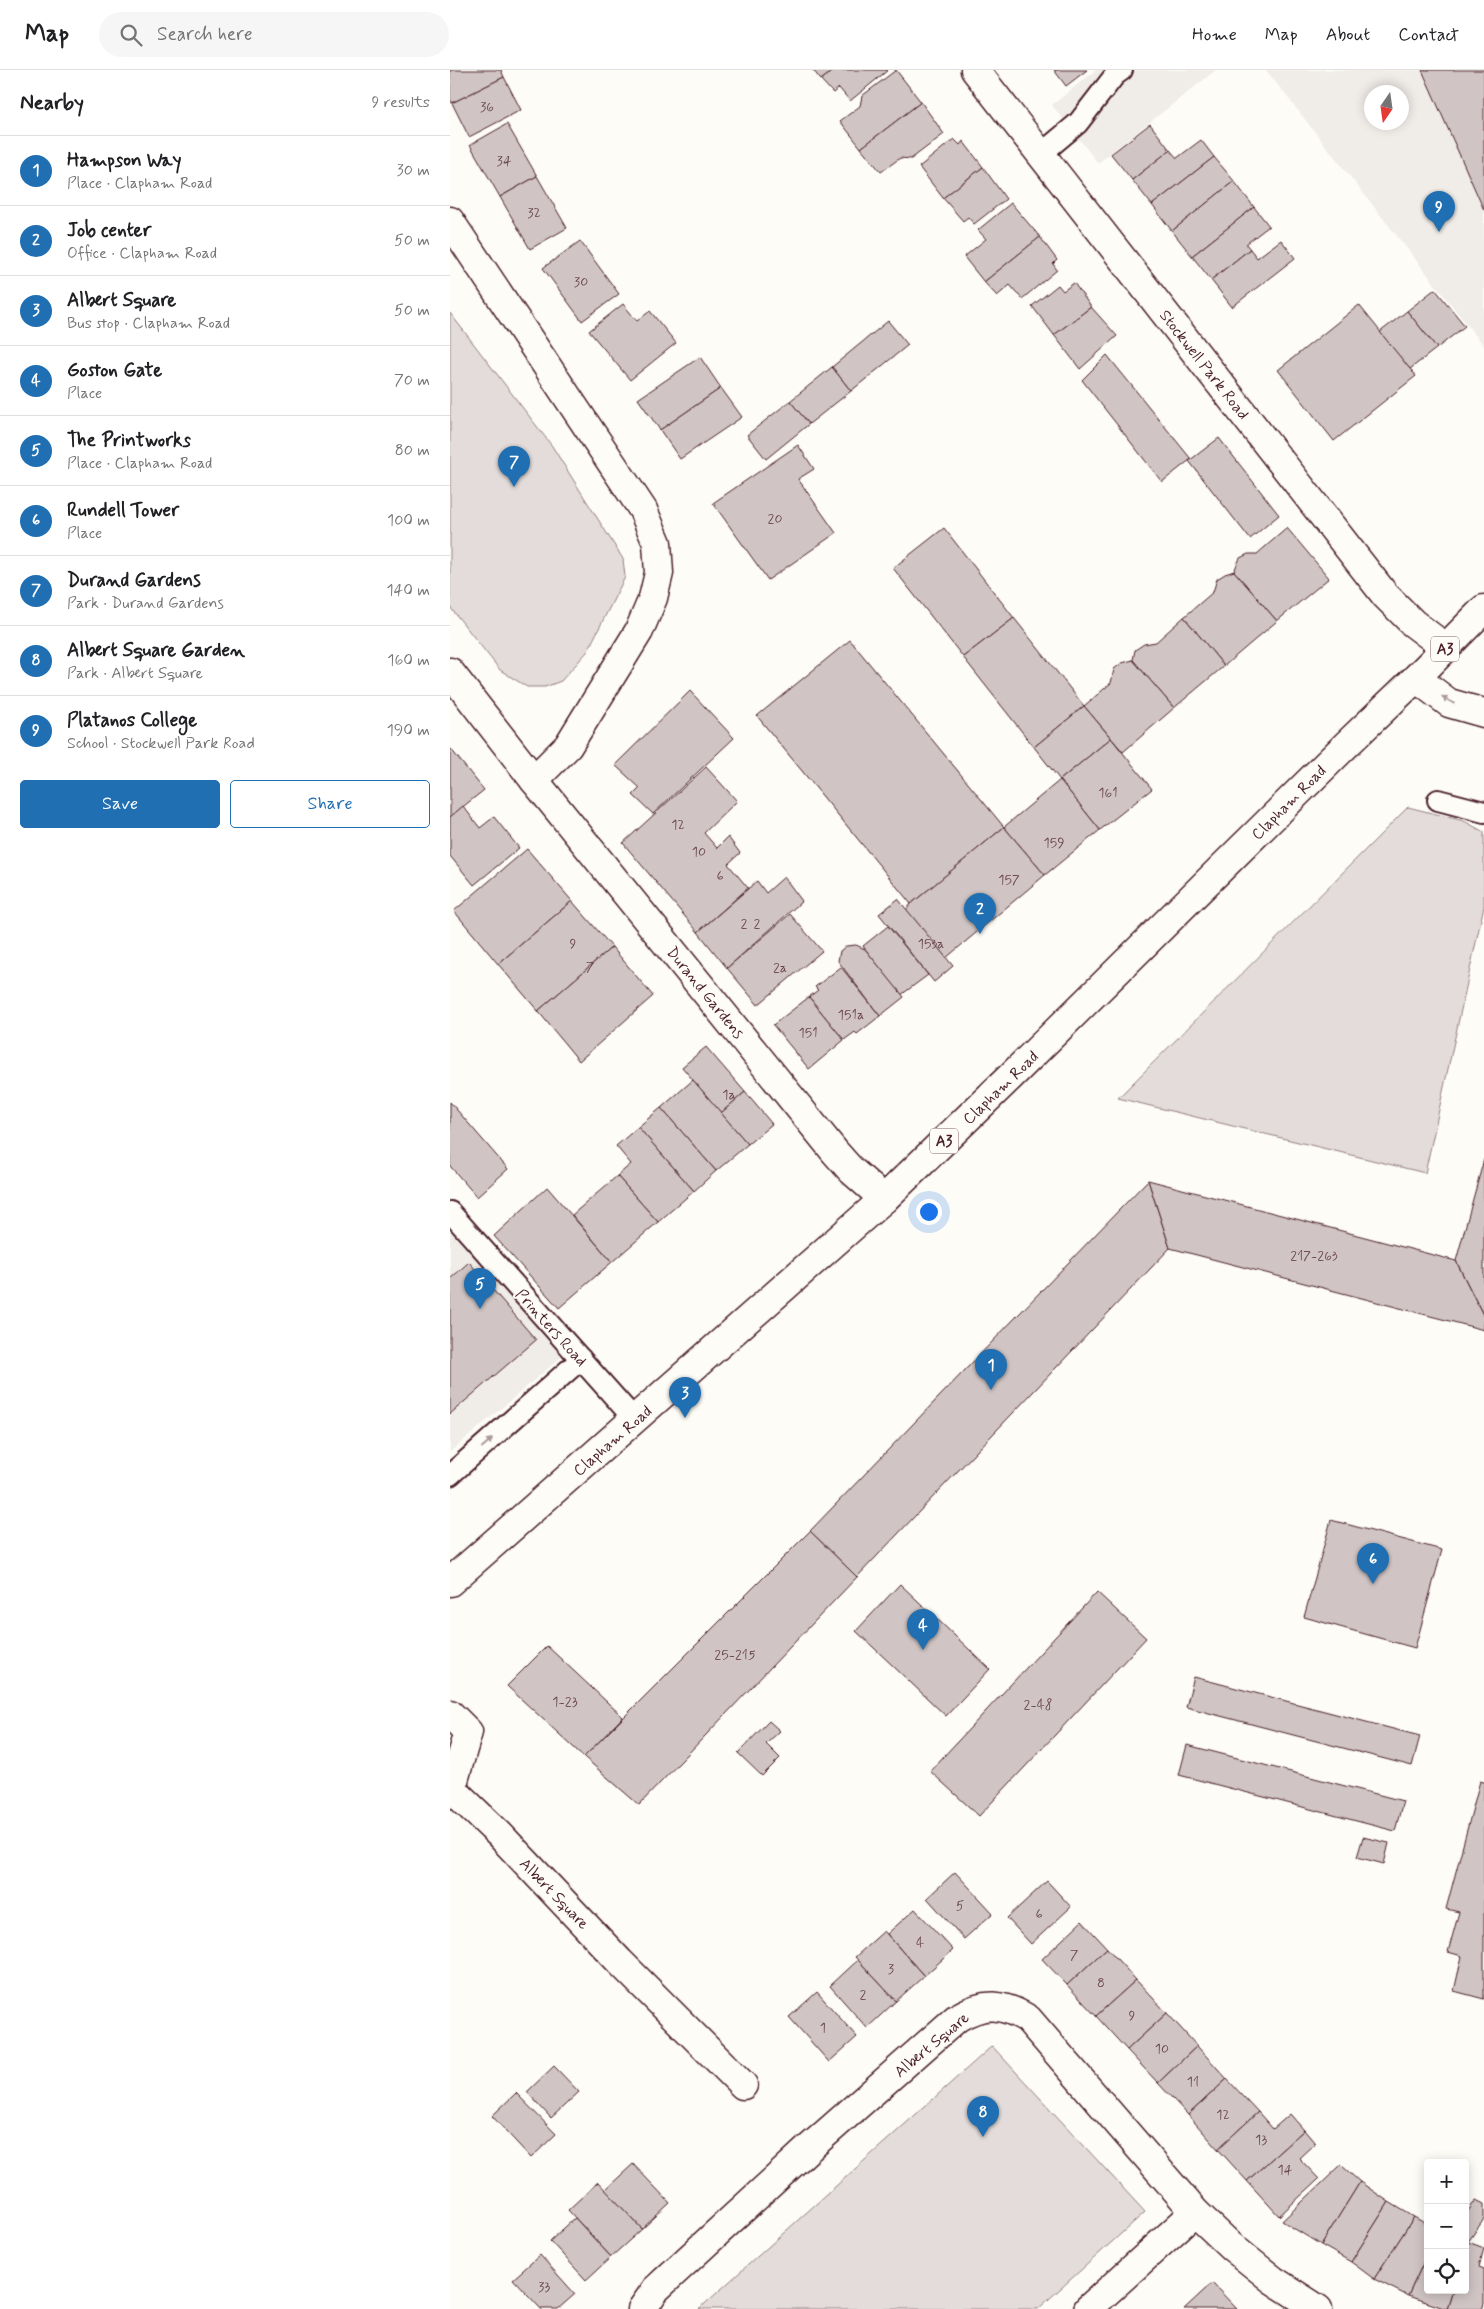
<!DOCTYPE html>
<html lang="en">
<head>
<meta charset="utf-8">
<style>
  body { margin:0; font-family:Mynerve,sans-serif; background:#f6f6f6; color:#202124 }
  .controls { position:absolute; right:15px; bottom:15px; display:grid; overflow:hidden; border-radius:5px; box-shadow:0 2px 12px #0003 }
  .controls button { width:45px; height:45px; display:grid; place-items:center; padding:0; border:0; border-bottom:1px solid #e0e0e0; background:#fff; color:#202124; font:25px sans-serif }
  .compass { position:absolute; left:914px; top:15px; width:45px; height:45px; border-radius:50%; background:#fff; box-shadow:0 2px 12px #0003; rotate:193deg }
  .you { position:absolute; left:478px; top:1141px; width:18px; height:18px; margin:-12px; border:4px solid #fff; border-radius:50%; background:#1a73e8; box-shadow:0 0 0 8px #1a73e833 }
  .badge { display:grid; place-items:center; width:32px; height:32px; border-radius:50%; background:#1f6fb2; color:#fff; font-size:16px; font-weight:700 }
  .pin { position:absolute; translate:-50% -41px; filter:drop-shadow(0 1px 2px #0008) }
  .pin::after { content:''; position:absolute; top:26px; width:18px; height:15px; background:inherit; clip-path:polygon(0 0,100% 0,50% 100%) }
  .list { margin:0; padding:0; list-style:none }
  h2 { display:flex; justify-content:space-between; align-items:center; height:65px; margin:0; padding:0 20px; font-size:21px }
  h2 small { font-size:16px; font-weight:400; color:#757577 }
  .list li { display:grid; grid-template-columns:32px 1fr auto; gap:15px; align-items:center; box-sizing:border-box; height:70px; padding:0 20px; border-top:1px solid #e0e0e0 }
  .list b { display:block; font-size:19px; white-space:nowrap }
  .list p { margin:0; font-size:16px; white-space:nowrap; color:#757577 }
  .list em { font-size:16px; font-style:normal; color:#757577 }
  .actions { display:flex; gap:10px; padding:15px 20px }
  .actions a { flex:1; padding:11px 0; border:1px solid #1f6fb2; border-radius:5px; text-align:center; font-size:18px; color:#1f6fb2 }
  .actions .main { background:#1f6fb2; color:#fff }
  .icon { flex:none; width:28px; height:28px; fill:none; stroke:currentColor; stroke-width:2; stroke-linecap:round; stroke-linejoin:round }
  .map { position:relative; flex:none; width:1034px; height:2239px; overflow:hidden }
  header { display:flex; align-items:center; gap:30px; box-sizing:border-box; height:70px; padding:0 25px; background:#fff; border-bottom:1px solid #e0e0e0 }
  header strong { font-size:24px }
  nav { display:flex; gap:28px; margin-inline-start:auto; font-size:18px }
  .search { width:350px; height:45px; background:#f6f6f6; display:flex; align-items:center; gap:12px; box-sizing:border-box; padding:0 18px; border-radius:28px; color:#757577; font-size:19px }
  main { display:flex }
  aside { flex:1; background:#fff }
  .map>svg:first-child { display:block }
  .built { fill:#f0ece8; fill-rule:evenodd }
  .green { fill:#e3dcda; stroke:#967e82 }
  .building { fill:#d0c5c4; stroke:#4a1f2b }
  .lines { fill:none; stroke-linecap:round; stroke-linejoin:round }
  .service-casing { stroke:#4a1f2b; stroke-width:24 }
  .minor-casing { stroke:#4a1f2b; stroke-width:31 }
  .trunk-casing { stroke:#4a1f2b; stroke-width:31 }
  .service { stroke:#fdfcf7; stroke-width:20 }
  .minor { stroke:#fdfcf7; stroke-width:28 }
  .trunk { stroke:#fdfcf7; stroke-width:28 }
  .oneway { fill:#ac999b }
  .labels { text-anchor:middle; stroke-width:4; stroke-linejoin:round; paint-order:stroke }
  .number-label { font-size:14px; fill:#6c4851 }
  .shield { fill:#fdfcf7; stroke:#806168; stroke-width:1 }
  .shield-label { font-size:15px; font-weight:bold; fill:#4a1f2b }
  .street-label { font-size:16px; fill:#4a1f2b; stroke:#fdfcf7 }
</style>
</head>
<body>
<header>
<strong>Map</strong>
<div class="search"><svg class="icon" aria-label="search" viewBox="0 0 24 24"><circle cx="10" cy="10" r="6"/><path d="M15 15l6 6"/></svg>Search here</div>
<nav><a>Home</a><a>Map</a><a>About</a><a>Contact</a></nav>
</header>
<main>
<aside>
<h2>Nearby<small>9 results</small></h2>
<ul class="list">
<li><span class="badge">1</span><div><b>Hampson Way</b><p>Place · Clapham Road</p></div><em>30 m</em></li>
<li><span class="badge">2</span><div><b>Job center</b><p>Office · Clapham Road</p></div><em>50 m</em></li>
<li><span class="badge">3</span><div><b>Albert Square</b><p>Bus stop · Clapham Road</p></div><em>50 m</em></li>
<li><span class="badge">4</span><div><b>Goston Gate</b><p>Place</p></div><em>70 m</em></li>
<li><span class="badge">5</span><div><b>The Printworks</b><p>Place · Clapham Road</p></div><em>80 m</em></li>
<li><span class="badge">6</span><div><b>Rundell Tower</b><p>Place</p></div><em>100 m</em></li>
<li><span class="badge">7</span><div><b>Durand Gardens</b><p>Park · Durand Gardens</p></div><em>140 m</em></li>
<li><span class="badge">8</span><div><b>Albert Square Garden</b><p>Park · Albert Square</p></div><em>160 m</em></li>
<li><span class="badge">9</span><div><b>Platanos College</b><p>School · Stockwell Park Road</p></div><em>190 m</em></li>
</ul>
<div class="actions"><a class="main">Save</a><a>Share</a></div>
</aside>
<div class="map">
<svg width="1034" height="2239" viewBox="0 0 1034 2239">
  <rect width="100%" height="100%" fill="#fdfcf7"/>
  <filter id="ink" filterUnits="userSpaceOnUse"><feTurbulence type="fractalNoise" baseFrequency=".02" numOctaves="2"/><feDisplacementMap in="SourceGraphic" scale="10" xChannelSelector="R" yChannelSelector="G"/><feConvolveMatrix kernelMatrix="1 2 1 2 8 2 1 2 1" color-interpolation-filters="sRGB"/></filter>
  <g filter="url(#ink)">
    <g class="built">
      <polygon points="646,0 766,0 648,93 602,35"/>
      <path d="M816,0H1034V276L1030,271ZM922,22H952V52H922Z"/>
      <polygon points="15,1151 130,1271 0,1382 0,1164"/>
    </g>
    <g class="green">
      <polygon points="0,243 102,376 173,489 175,507 137,582 111,611 95,617 77,617 50,600 0,537"/>
      <polygon points="958,737 1014,751 1034,762 1034,836 975,1103 668,1028"/>
      <polygon points="542,1976 695,2142 588,2239 249,2239"/>
    </g>
    <g class="building">
      <polygon points="0,0 51,0 54,7 2,33 0,29"/>
      <polygon points="363,0 384,0 371,10"/>
      <polygon points="384,0 438,0 400,31 389,18 383,23 371,10"/>
      <polygon points="446,0 471,32 411,78 390,51 410,36 412,26"/>
      <polygon points="604,0 637,0 616,16"/>
      <polygon points="972,0 1034,0 1034,140"/>
      <polygon points="54,7 71,40 19,67 2,33"/>
      <polygon points="471,32 494,64 461,89 450,88 431,102 411,78"/>
      <polygon points="57,54 87,106 50,127 20,75"/>
      <polygon points="700,54 720,80 682,110 661,84"/>
      <polygon points="504,69 510,75 513,71 533,97 493,128 469,97"/>
      <polygon points="751,70 764,87 702,135 682,110 720,80 727,88"/>
      <polygon points="764,87 784,111 722,161 702,135"/>
      <polygon points="533,97 556,129 524,154 518,147 513,151 493,128"/>
      <polygon points="87,106 117,158 80,179 50,127"/>
      <polygon points="784,111 804,137 742,186 722,161"/>
      <polygon points="561,133 590,167 534,212 514,187 536,169 528,160"/>
      <polygon points="804,137 819,156 796,174 800,179 761,210 742,186"/>
      <polygon points="590,167 607,190 603,194 607,200 572,229 560,215 547,226 534,212"/>
      <polygon points="831,170 845,188 782,237 761,210 800,179 807,188"/>
      <polygon points="130,171 169,224 132,251 93,198"/>
      <polygon points="624,213 641,237 604,265 582,236 608,215 613,221"/>
      <polygon points="985,219 1015,256 987,278 957,241"/>
      <polygon points="173,234 187,251 200,241 226,273 180,310 139,261"/>
      <polygon points="909,235 966,306 884,371 828,300"/>
      <polygon points="641,237 667,266 630,299 604,265"/>
      <polygon points="957,241 987,278 960,299 930,262"/>
      <polygon points="438,251 458,275 401,321 382,297"/>
      <polygon points="657,285 741,389 712,412 632,310"/>
      <polygon points="250,287 271,318 210,360 188,329"/>
      <polygon points="382,297 401,321 359,354 340,331"/>
      <polygon points="271,318 292,347 230,389 210,360"/>
      <polygon points="340,331 359,354 316,389 297,365"/>
      <polygon points="769,368 829,445 800,469 739,391"/>
      <polygon points="348,375 364,399 348,409 386,463 318,510 263,433"/>
      <polygon points="494,458 564,548 513,587 443,498"/>
      <polygon points="837,458 879,508 827,551 784,501 790,488 798,484 807,484"/>
      <polygon points="784,501 827,551 774,596 734,547 763,522 767,509 775,504"/>
      <polygon points="734,547 774,596 724,638 683,590 685,580 694,574 706,572"/>
      <polygon points="564,548 634,636 584,677 513,587"/>
      <polygon points="400,570 554,757 461,834 307,646"/>
      <polygon points="683,590 724,638 673,682 634,636 661,613 664,599 672,593"/>
      <polygon points="240,621 284,668 203,744 183,725 190,718 165,695"/>
      <polygon points="634,636 661,668 610,710 584,677"/>
      <polygon points="661,668 702,719 650,760 610,710"/>
      <polygon points="0,678 34,720 0,747"/>
      <polygon points="256,697 287,731 254,763 267,778 278,767 290,783 278,794 298,818 248,862 173,773"/>
      <polygon points="610,710 650,760 595,805 554,757"/>
      <polygon points="13,736 30,758 44,747 69,778 24,815 0,786 0,747"/>
      <polygon points="554,757 595,805 496,888 456,840 461,834"/>
      <polygon points="77,779 122,831 48,894 4,841"/>
      <polygon points="334,807 352,831 277,898 248,862 307,811 316,823"/>
      <polygon points="448,829 503,896 484,912 429,844"/>
      <polygon points="122,831 162,877 88,941 48,894"/>
      <polygon points="340,844 372,881 308,935 277,898"/>
      <polygon points="438,856 478,905 451,925 413,876"/>
      <polygon points="406,875 415,879 454,927 430,946 388,891 390,881 396,876"/>
      <polygon points="162,877 203,926 129,991 88,941"/>
      <polygon points="391,897 430,946 407,964 405,962 394,970 359,927 368,920 365,917"/>
      <polygon points="359,927 394,970 359,999 323,955"/>
      <polygon points="256,977 295,1022 271,1043 232,997"/>
      <polygon points="243,1010 298,1074 266,1101 211,1038"/>
      <polygon points="295,1022 322,1054 298,1074 271,1043"/>
      <polygon points="0,1032 58,1099 27,1127 0,1096"/>
      <polygon points="211,1038 266,1101 244,1121 188,1057"/>
      <polygon points="188,1057 244,1121 208,1152 167,1106 181,1094 166,1076"/>
      <polygon points="1034,1089 1034,1247 1006,1191"/>
      <polygon points="167,1106 208,1152 162,1192 122,1145"/>
      <polygon points="698,1110 720,1178 407,1507 360,1461"/>
      <polygon points="698,1110 1006,1191 1034,1247 1034,1260 720,1178"/>
      <polygon points="97,1117 162,1192 109,1238 44,1166"/>
      <polygon points="19,1192 86,1270 0,1344 0,1209"/>
      <polygon points="881,1450 992,1480 965,1578 854,1547"/>
      <polygon points="360,1461 407,1507 189,1735 134,1687"/>
      <polygon points="450,1514 540,1599 496,1646 406,1561"/>
      <polygon points="647,1522 696,1568 529,1746 480,1701"/>
      <polygon points="97,1576 173,1647 134,1687 57,1616"/>
      <polygon points="744,1607 970,1666 962,1696 736,1637"/>
      <polygon points="319,1651 330,1661 316,1674 330,1688 312,1706 288,1683"/>
      <polygon points="737,1675 953,1731 945,1761 729,1705"/>
      <polygon points="1030,1711 1034,1712 1034,1929 1004,1921 1012,1886 998,1882 1009,1842 996,1839"/>
      <polygon points="913,1767 939,1773 934,1794 907,1787"/>
      <polygon points="505,1802 543,1843 514,1869 477,1828"/>
      <polygon points="597,1811 621,1837 581,1874 557,1848"/>
      <polygon points="465,1839 503,1880 474,1906 437,1864"/>
      <polygon points="632,1851 657,1878 617,1915 592,1889"/>
      <polygon points="434,1861 474,1906 446,1931 405,1887"/>
      <polygon points="657,1878 686,1910 646,1946 617,1915"/>
      <polygon points="408,1890 446,1931 417,1958 380,1916"/>
      <polygon points="686,1910 717,1943 677,1980 646,1946"/>
      <polygon points="367,1922 407,1967 379,1992 339,1947"/>
      <polygon points="717,1943 747,1976 708,2013 677,1980"/>
      <polygon points="747,1976 777,2009 738,2045 708,2013"/>
      <polygon points="104,1996 129,2022 101,2048 77,2022"/>
      <polygon points="777,2009 808,2042 768,2079 738,2045"/>
      <polygon points="66,2023 106,2064 81,2088 42,2046"/>
      <polygon points="808,2042 823,2059 840,2044 854,2060 797,2111 768,2079"/>
      <polygon points="854,2060 865,2073 849,2088 869,2109 829,2146 797,2111"/>
      <polygon points="183,2094 220,2133 192,2159 155,2120"/>
      <polygon points="891,2095 910,2112 871,2175 832,2151"/>
      <polygon points="148,2112 192,2159 161,2187 118,2140"/>
      <polygon points="910,2112 939,2132 901,2192 871,2175"/>
      <polygon points="1026,2130 1034,2134 1034,2149 1018,2172 1015,2182 1015,2145"/>
      <polygon points="939,2132 964,2147 924,2209 901,2192"/>
      <polygon points="964,2147 978,2155 978,2183 958,2226 924,2209"/>
      <polygon points="125,2148 161,2187 136,2210 100,2171"/>
      <polygon points="1018,2172 1034,2178 1029,2197 1034,2199 1034,2234 1032,2239 997,2239 1003,2220 1015,2220 1015,2182"/>
      <polygon points="978,2183 978,2220 1003,2220 997,2239 958,2226"/>
      <polygon points="90,2185 125,2224 108,2239 91,2239 63,2209"/>
      <polygon points="762,2213 787,2239 734,2239"/>
    </g>
    <g class="lines">
      <defs>
        <g id="service">
          <polyline points="591,84 628,53 665,5 672,0"/>
          <polyline points="988,730 1034,742"/>
          <polyline points="0,1142 185,1350"/>
          <polyline points="0,1405 131,1289"/>
        </g>
        <g id="minor">
          <polyline points="525,0 935,525 963,553 996,578"/>
          <polyline points="0,151 193,440 207,473 209,503 203,528 189,561 118,676 84,710"/>
          <polyline points="0,602 84,710 385,1082 401,1100 434,1129"/>
          <polyline points="966,608 999,633 1034,643"/>
          <polyline points="0,1644 18,1662 2,1717"/>
          <polyline points="0,1717 49,1764 170,1892 293,2015"/>
          <path d="M192,2239L206,2219L357,2080L507,1948C534,1932 552,1933 578,1949L745,2142L782,2177L823,2210L868,2239"/>
          <polyline points="638,2239 745,2142"/>
        </g>
        <polyline id="trunk" points="0,1512 434,1129 559,1008 897,674 966,608 1034,539"/>
      </defs>
      <use href="#service" class="service-casing"/>
      <use href="#minor" class="minor-casing"/>
      <use href="#trunk" class="trunk-casing"/>
      <use href="#service" class="service"/>
      <use href="#minor" class="minor"/>
      <use href="#trunk" class="trunk"/>
    </g>
    <defs><path id="oneway-solid" d="M-6-.8H1V-3.2L6.5 0L1 3.2V.8H-6Z" transform="scale(1.25)"/></defs>
    <g class="oneway">
      <use href="#oneway-solid" transform="translate(998 630) rotate(-149)"/>
      <use href="#oneway-solid" transform="translate(37 1373) rotate(-41)"/>
    </g>
  </g>
  <g class="labels">
    <g class="number-label">
      <text x="37" y="41">36</text>
      <text x="54" y="95">34</text>
      <text x="84" y="147">32</text>
      <text x="131" y="216">30</text>
      <text x="325" y="453">20</text>
      <text x="658" y="727">161</text>
      <text x="228" y="759">12</text>
      <text x="604" y="777">159</text>
      <text x="249" y="786">10</text>
      <text x="270" y="810">6</text>
      <text x="559" y="814">157</text>
      <text x="294" y="858">2</text>
      <text x="307" y="858">2</text>
      <text x="123" y="878">9</text>
      <text x="481" y="878">153a</text>
      <text x="140" y="901">7</text>
      <text x="330" y="902">2a</text>
      <text x="401" y="949">151a</text>
      <text x="358" y="967">151</text>
      <text x="279" y="1029">1a</text>
      <text x="864" y="1190">217-263</text>
      <text x="285" y="1589">25-215</text>
      <text x="115" y="1636">1-23</text>
      <text x="588" y="1639">2-48</text>
      <text x="510" y="1840">5</text>
      <text x="589" y="1848">6</text>
      <text x="470" y="1877">4</text>
      <text x="624" y="1889">7</text>
      <text x="441" y="1903">3</text>
      <text x="651" y="1917">8</text>
      <text x="413" y="1929">2</text>
      <text x="682" y="1950">9</text>
      <text x="373" y="1962">1</text>
      <text x="712" y="1983">10</text>
      <text x="743" y="2016">11</text>
      <text x="773" y="2049">12</text>
      <text x="811" y="2074">13</text>
      <text x="835" y="2104">14</text>
      <text x="94" y="2221">33</text>
    </g>
    <g class="shield">
      <rect x="981" y="566.5" width="28" height="25" rx="4"/>
      <rect x="480" y="1058.5" width="28" height="25" rx="4"/>
    </g>
    <g class="shield-label">
      <text x="995" y="584">A3</text>
      <text x="494" y="1076">A3</text>
    </g>
    <g class="street-label">
      <text transform="translate(755 294) rotate(52)" y="6">Stockwell Park Road</text>
      <text transform="translate(838 732) rotate(-45)" y="6">Clapham Road</text>
      <text transform="translate(256 922) rotate(51)" y="6">Durand Gardens</text>
      <text transform="translate(550 1017) rotate(-44)" y="6">Clapham Road</text>
      <text transform="translate(102 1257) rotate(48)" y="6">Printers Road</text>
      <text transform="translate(162 1370) rotate(-41)" y="6">Clapham Road</text>
      <text transform="translate(105 1823) rotate(46)" y="6">Albert Square</text>
      <text transform="translate(481 1974) rotate(-40)" y="6">Albert Square</text>
    </g>
  </g>
</svg>
<div class="controls">
<button>+</button>
<button>−</button>
<button><svg class="icon" aria-label="locate" viewBox="0 0 24 24"><circle cx="12" cy="12" r="6"/><path d="M12 2v4M12 18v4M2 12h4M18 12h4"/></svg></button>
</div>
<svg class="compass" viewBox="-18 -18 36 36"><path d="M0-13l5 13h-10z" fill="#e53935"/><path d="M0 13l5-13h-10z" fill="#757577"/></svg>
<div class="you"></div>
<div class="pin badge" style="left:541px;top:1320px">1</div>
<div class="pin badge" style="left:530px;top:864px">2</div>
<div class="pin badge" style="left:235px;top:1348px">3</div>
<div class="pin badge" style="left:473px;top:1580px">4</div>
<div class="pin badge" style="left:30px;top:1239px">5</div>
<div class="pin badge" style="left:923px;top:1514px">6</div>
<div class="pin badge" style="left:64px;top:417px">7</div>
<div class="pin badge" style="left:533px;top:2067px">8</div>
<div class="pin badge" style="left:989px;top:162px">9</div>
</div>
</main>
</body>
</html>
